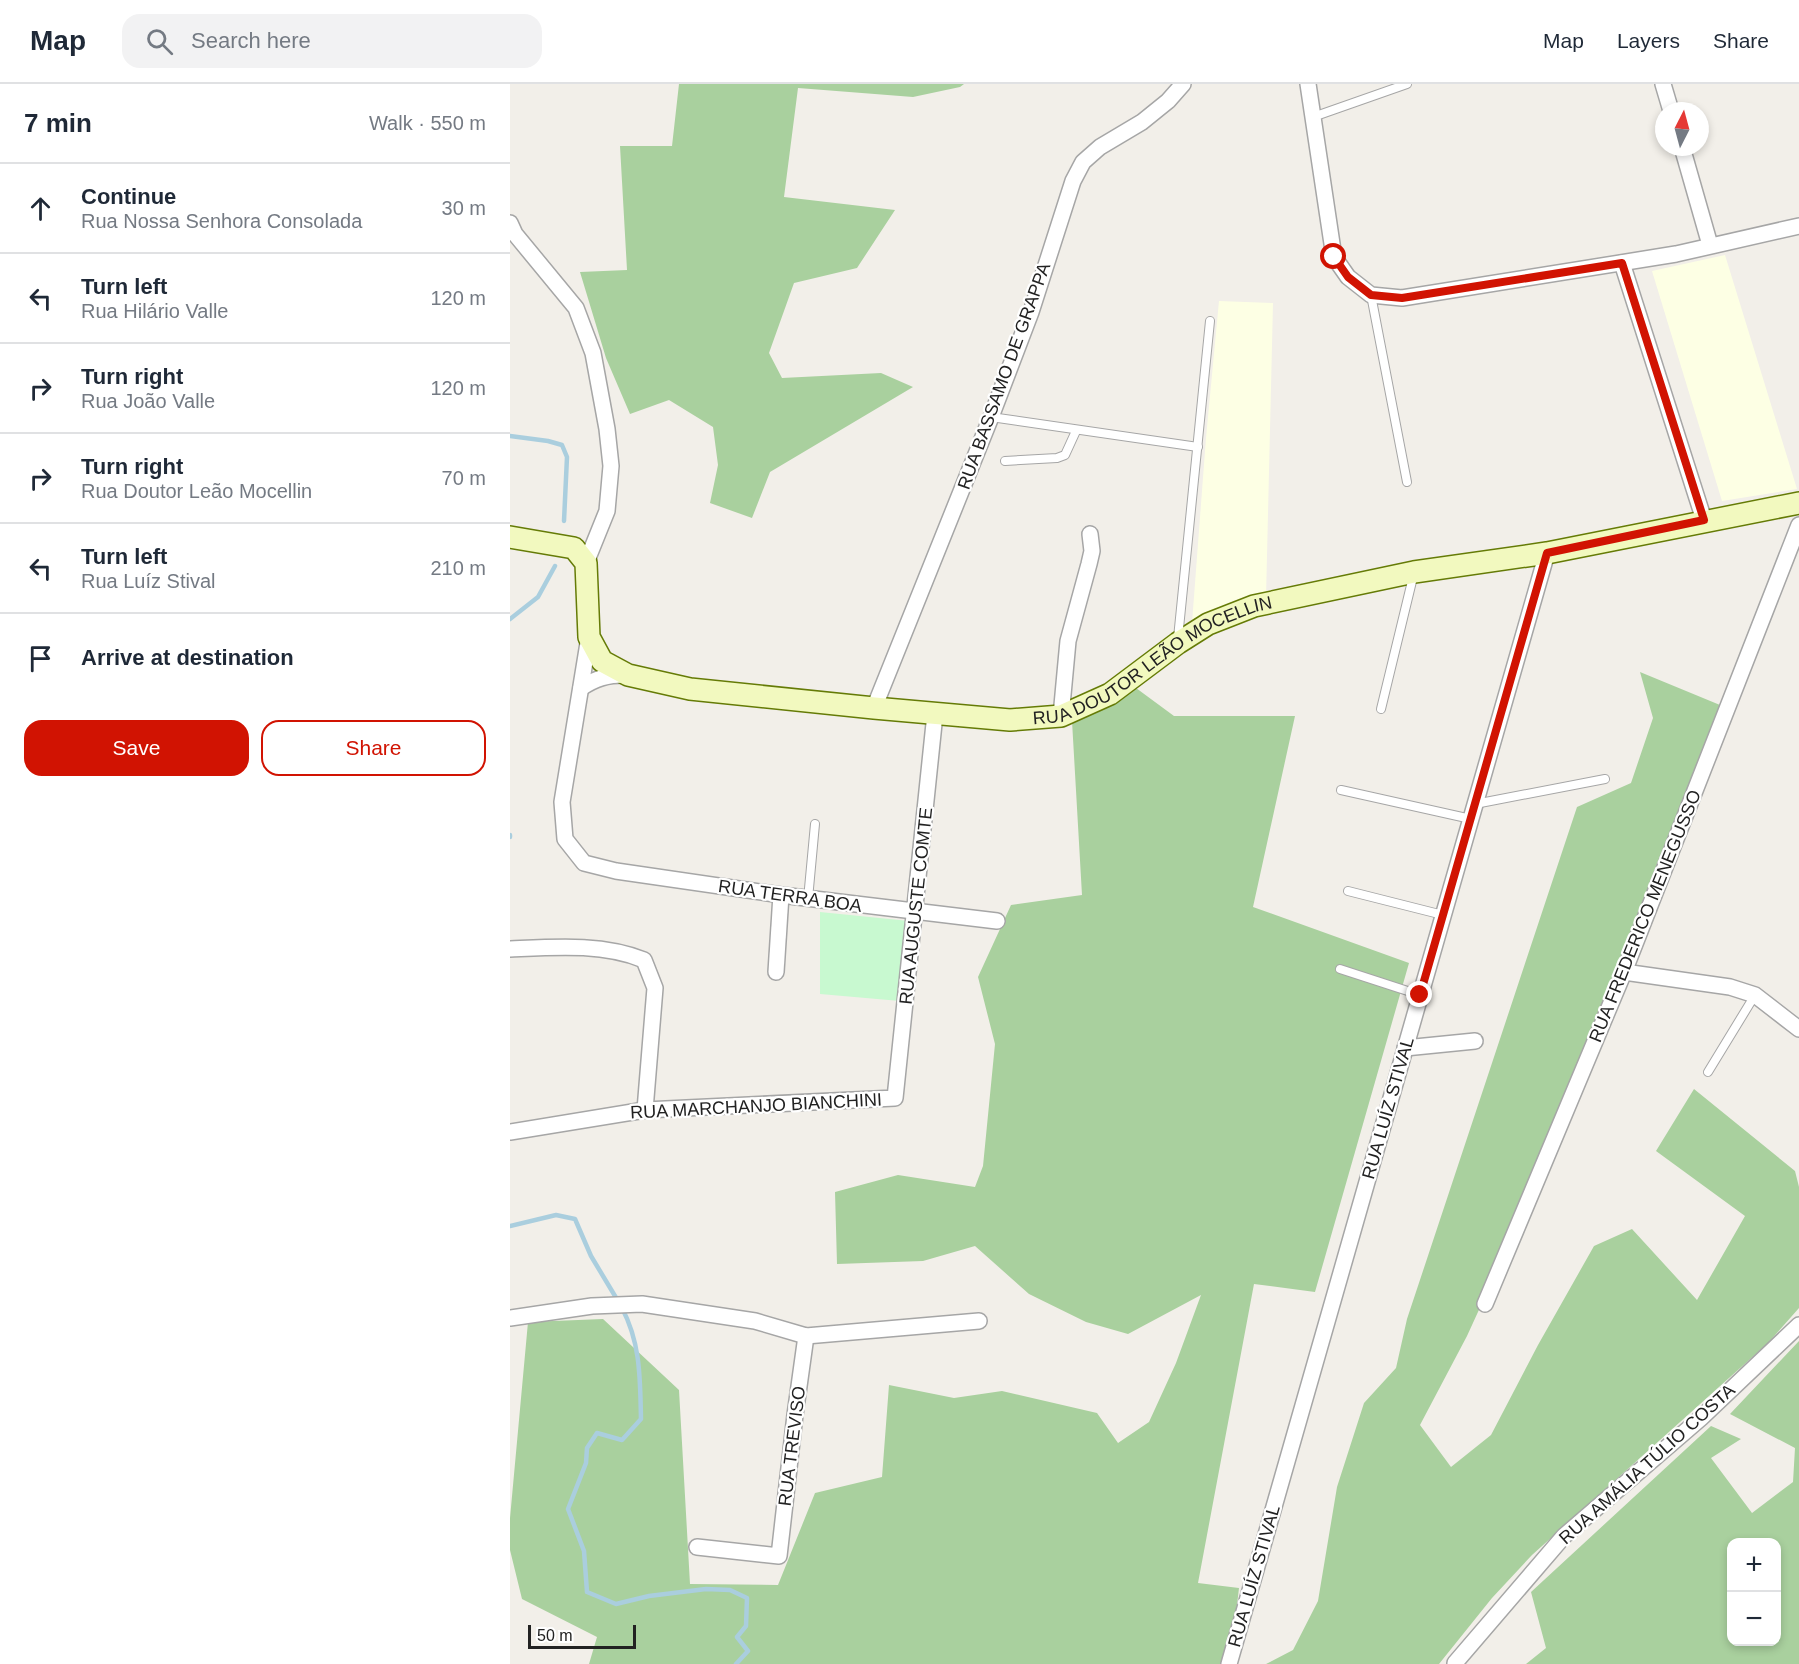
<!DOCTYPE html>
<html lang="en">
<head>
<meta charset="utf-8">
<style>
  body { margin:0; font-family:Helvetica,sans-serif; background:#f2f2f3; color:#1f2937 }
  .controls { position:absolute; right:18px; bottom:18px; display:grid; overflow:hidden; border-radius:12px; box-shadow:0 3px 9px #0003 }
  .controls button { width:54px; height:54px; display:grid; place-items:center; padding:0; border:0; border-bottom:2px solid #e0e1e3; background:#fff; color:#1f2937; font:30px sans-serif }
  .compass { position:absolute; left:1145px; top:18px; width:54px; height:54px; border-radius:50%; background:#fff; box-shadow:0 3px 9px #0003; rotate:6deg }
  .scale { position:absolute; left:18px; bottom:15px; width:108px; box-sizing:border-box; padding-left:6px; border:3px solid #222; border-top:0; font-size:16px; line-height:21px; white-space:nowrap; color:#222; -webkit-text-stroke:4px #fff; paint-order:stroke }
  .stop { position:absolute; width:18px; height:18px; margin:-14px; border:4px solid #d11302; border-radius:50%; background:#fff }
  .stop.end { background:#d11302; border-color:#fff; box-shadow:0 2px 6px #0008 }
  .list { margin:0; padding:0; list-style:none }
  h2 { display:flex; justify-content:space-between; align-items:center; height:78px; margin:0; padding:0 24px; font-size:26px }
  h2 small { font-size:20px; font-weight:400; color:#747a83 }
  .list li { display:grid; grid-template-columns:39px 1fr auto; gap:18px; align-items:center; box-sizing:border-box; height:90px; padding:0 24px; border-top:2px solid #e0e1e3 }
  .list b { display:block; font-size:22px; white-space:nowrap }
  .list p { margin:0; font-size:20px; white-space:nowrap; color:#747a83 }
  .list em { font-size:20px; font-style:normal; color:#747a83 }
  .actions { display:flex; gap:12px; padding:18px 24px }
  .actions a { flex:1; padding:14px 0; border:2px solid #d11302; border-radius:18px; text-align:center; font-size:21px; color:#d11302 }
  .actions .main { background:#d11302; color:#fff }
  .icon { flex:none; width:33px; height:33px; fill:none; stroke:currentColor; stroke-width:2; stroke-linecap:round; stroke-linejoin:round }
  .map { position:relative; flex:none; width:1289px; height:1580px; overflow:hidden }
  header { display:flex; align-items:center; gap:36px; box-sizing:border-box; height:84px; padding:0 30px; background:#fff; border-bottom:2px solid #e0e1e3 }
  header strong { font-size:28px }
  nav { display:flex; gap:33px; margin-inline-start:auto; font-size:21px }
  .search { width:420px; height:54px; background:#f2f2f3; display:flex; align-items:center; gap:15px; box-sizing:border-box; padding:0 21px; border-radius:18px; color:#747a83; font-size:22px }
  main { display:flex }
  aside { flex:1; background:#fff }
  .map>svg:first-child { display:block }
  .education { fill:#fdffe4 }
  .forest { fill:#a9d09e; fill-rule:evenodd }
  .park { fill:#c8f9d0 }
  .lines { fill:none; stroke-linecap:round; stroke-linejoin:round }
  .stream { stroke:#aacede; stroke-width:4.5 }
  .lane-casing { stroke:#a6a6a6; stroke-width:10 }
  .street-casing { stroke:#a6a6a6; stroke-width:18 }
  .secondary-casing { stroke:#657b06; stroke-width:24 }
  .lane { stroke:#fff; stroke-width:8 }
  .street { stroke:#fff; stroke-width:15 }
  .secondary { stroke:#f2f9bf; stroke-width:21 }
  .route { stroke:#d11302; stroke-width:8 }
  .labels { text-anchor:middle; stroke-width:4.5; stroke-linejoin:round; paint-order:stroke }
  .street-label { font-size:18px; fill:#222; stroke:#fff }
</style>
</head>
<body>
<header>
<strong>Map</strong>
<div class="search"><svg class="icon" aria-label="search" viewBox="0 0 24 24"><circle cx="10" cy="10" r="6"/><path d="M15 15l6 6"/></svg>Search here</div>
<nav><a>Map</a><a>Layers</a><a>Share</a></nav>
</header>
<main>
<aside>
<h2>7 min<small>Walk · 550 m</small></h2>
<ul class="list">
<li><svg class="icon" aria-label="ahead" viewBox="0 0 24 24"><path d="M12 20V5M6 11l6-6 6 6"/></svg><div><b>Continue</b><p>Rua Nossa Senhora Consolada</p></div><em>30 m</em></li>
<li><svg class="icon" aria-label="left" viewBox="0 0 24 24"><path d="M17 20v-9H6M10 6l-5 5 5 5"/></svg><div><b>Turn left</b><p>Rua Hilário Valle</p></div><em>120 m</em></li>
<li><svg class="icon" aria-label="right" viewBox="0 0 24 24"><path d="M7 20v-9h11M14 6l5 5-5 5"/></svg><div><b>Turn right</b><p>Rua João Valle</p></div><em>120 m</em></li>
<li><svg class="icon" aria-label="right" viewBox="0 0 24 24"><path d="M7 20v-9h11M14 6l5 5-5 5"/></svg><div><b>Turn right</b><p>Rua Doutor Leão Mocellin</p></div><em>70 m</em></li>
<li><svg class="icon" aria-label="left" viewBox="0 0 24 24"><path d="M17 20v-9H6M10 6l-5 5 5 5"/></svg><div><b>Turn left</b><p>Rua Luíz Stival</p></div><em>210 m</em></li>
<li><svg class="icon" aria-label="arrive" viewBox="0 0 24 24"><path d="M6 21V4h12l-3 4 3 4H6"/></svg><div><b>Arrive at destination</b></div></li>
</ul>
<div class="actions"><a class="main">Save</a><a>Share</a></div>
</aside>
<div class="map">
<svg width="1289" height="1580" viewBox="0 0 1289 1580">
  <rect width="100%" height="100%" fill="#f2efe9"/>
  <g class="education">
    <polygon points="1215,171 1287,405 1212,417 1142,187"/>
    <polygon points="709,217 763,219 756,514 682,539 696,354"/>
  </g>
  <g class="forest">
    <polygon points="169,0 454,0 450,3 403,13 288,4 274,113 385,126 347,184 284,199 259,269 272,294 371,289 403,303 260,388 242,434 200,419 208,381 203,343 159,316 120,330 96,274 70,188 117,186 110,62 162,62"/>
    <polygon points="1130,588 1210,621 1166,747 1005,1147 957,1252 910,1341 941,1383 981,1351 1028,1261 1084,1162 1122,1145 1187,1216 1235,1132 1146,1067 1184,1005 1285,1087 1289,1103 1289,1224 1258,1259 1022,1471 982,1514 929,1580 756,1580 783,1566 808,1517 827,1403 854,1319 886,1284 897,1235 1067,723 1121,699 1143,634"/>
    <polygon points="626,604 664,632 785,632 743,823 899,879 805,1208 744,1200 688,1499 729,1504 720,1580 79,1580 87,1553 12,1515 0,1466 0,1434 18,1238 93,1235 169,1306 180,1500 268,1501 305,1409 372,1393 379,1301 444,1314 492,1307 587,1329 608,1359 639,1338 666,1279 691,1211 618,1250 576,1238 519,1210 465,1162 413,1177 327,1180 325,1108 388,1091 465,1103 473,1082 485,960 468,893 501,821 572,811 562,637"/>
    <path d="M1289,1257V1580H1016L1036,1564L1021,1508L1201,1342L1231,1355L1201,1374L1242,1429L1283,1398L1285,1364L1220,1330ZM1266,1458V1558H1222V1458Z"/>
  </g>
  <polygon class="park" points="310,828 399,837 390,917 310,910"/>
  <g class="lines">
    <g class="stream">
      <polyline points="0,352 38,357 52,361 57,373 54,437"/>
      <polyline points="0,535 28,513 45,482"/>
      <polyline points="0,751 0,753"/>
      <polyline points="0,1142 46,1131 65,1135 81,1172 108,1217"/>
      <path d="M112,1224C131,1260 130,1296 131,1335L112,1356L87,1349L77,1364L76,1379L58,1425L74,1467L77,1508L106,1520L139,1512L196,1505L220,1506L237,1514L236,1542L227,1553L238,1567L226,1580"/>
    </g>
    <defs>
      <g id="lane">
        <polyline points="803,33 897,0"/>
        <polyline points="861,211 897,398"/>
        <polyline points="481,333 688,363"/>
        <polyline points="495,377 547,374 555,371 566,347"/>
        <polyline points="668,554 700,237"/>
        <polyline points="871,625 904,489"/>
        <polyline points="831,706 961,735"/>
        <polyline points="965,720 1095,695"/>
        <polyline points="838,807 933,831"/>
        <polyline points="298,815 305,740"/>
        <polyline points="830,885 910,911"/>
        <polyline points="1198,988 1245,911"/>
      </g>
      <g id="street">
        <polyline points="798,0 824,173 838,193 861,211 892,214 1166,170 1289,142"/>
        <polyline points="1153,0 1161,27"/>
        <polyline points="1172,63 1200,161"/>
        <polyline points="0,139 5,150 66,224 83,269 97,345 101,382 97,427 76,479"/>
        <polyline points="1112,179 1194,436"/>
        <polyline points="79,553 52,718 55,755 74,779 106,787 271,811 487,837"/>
        <path d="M71,604C86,594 97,591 115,591"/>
        <polyline points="364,624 481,333 521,228 563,97 573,78 590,63 632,38 658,17 673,0"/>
        <polyline points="551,632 558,557 579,480 582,467 580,450"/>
        <path d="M0,865C44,863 93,859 134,876L145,904L135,1026"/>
        <polyline points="266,888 271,811"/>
        <polyline points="1114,888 1220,903 1245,911 1289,945"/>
        <polyline points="895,964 965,957"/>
        <polyline points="0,1048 135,1026 385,1014 425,630"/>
        <polyline points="975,1220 1114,888 1289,441"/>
        <polyline points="0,1234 82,1222 132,1220 245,1237 296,1252 469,1237"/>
        <polyline points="187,1463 269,1472 285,1331 296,1252"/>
        <polyline points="945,1579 1054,1452 1191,1334 1289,1241"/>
        <polyline points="719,1580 1037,469"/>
      </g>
      <g id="secondary">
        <path id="s1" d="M0,453L64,464L76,479L79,553L92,577L118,591L180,605L364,624L500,636L551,632L600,610L668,559L698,540L744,522L904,488L1037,469L1289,419"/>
      </g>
    </defs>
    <use href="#lane" class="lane-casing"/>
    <use href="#street" class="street-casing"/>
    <use href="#secondary" class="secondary-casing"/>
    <use href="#lane" class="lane"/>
    <use href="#street" class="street"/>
    <use href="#secondary" class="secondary"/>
  </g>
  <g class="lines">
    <polyline class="route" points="824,173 838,193 861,211 892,214 1112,179 1194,436 1037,469 910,911"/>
  </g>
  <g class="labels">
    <g class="street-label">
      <text transform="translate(494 292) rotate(-70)" y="6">RUA BASSAMO DE GRAPPA</text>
      <text dy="6" stroke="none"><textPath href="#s1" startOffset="758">RUA DOUTOR LEÃO MOCELLIN</textPath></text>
      <text transform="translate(280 812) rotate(8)" y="6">RUA TERRA BOA</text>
      <text transform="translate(406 822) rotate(-84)" y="6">RUA AUGUSTE COMTE</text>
      <text transform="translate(1135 832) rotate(-68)" y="6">RUA FREDERICO MENEGUSSO</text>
      <text transform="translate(246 1022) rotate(-3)" y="6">RUA MARCHANJO BIANCHINI</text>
      <text transform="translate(878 1024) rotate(-74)" y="6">RUA LUÍZ STIVAL</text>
      <text transform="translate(282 1362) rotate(-83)" y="6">RUA TREVISO</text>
      <text transform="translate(1137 1380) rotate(-42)" y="6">RUA AMÁLIA TÚLIO COSTA</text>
      <text transform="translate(744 1492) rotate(-74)" y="6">RUA LUÍZ STIVAL</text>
    </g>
  </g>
</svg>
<div class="controls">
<button>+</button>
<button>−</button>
</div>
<svg class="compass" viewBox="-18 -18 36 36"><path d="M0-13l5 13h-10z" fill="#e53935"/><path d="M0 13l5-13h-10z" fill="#747a83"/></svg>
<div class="scale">50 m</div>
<div class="stop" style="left:824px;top:173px"></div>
<div class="stop end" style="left:910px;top:911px"></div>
</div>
</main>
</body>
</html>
